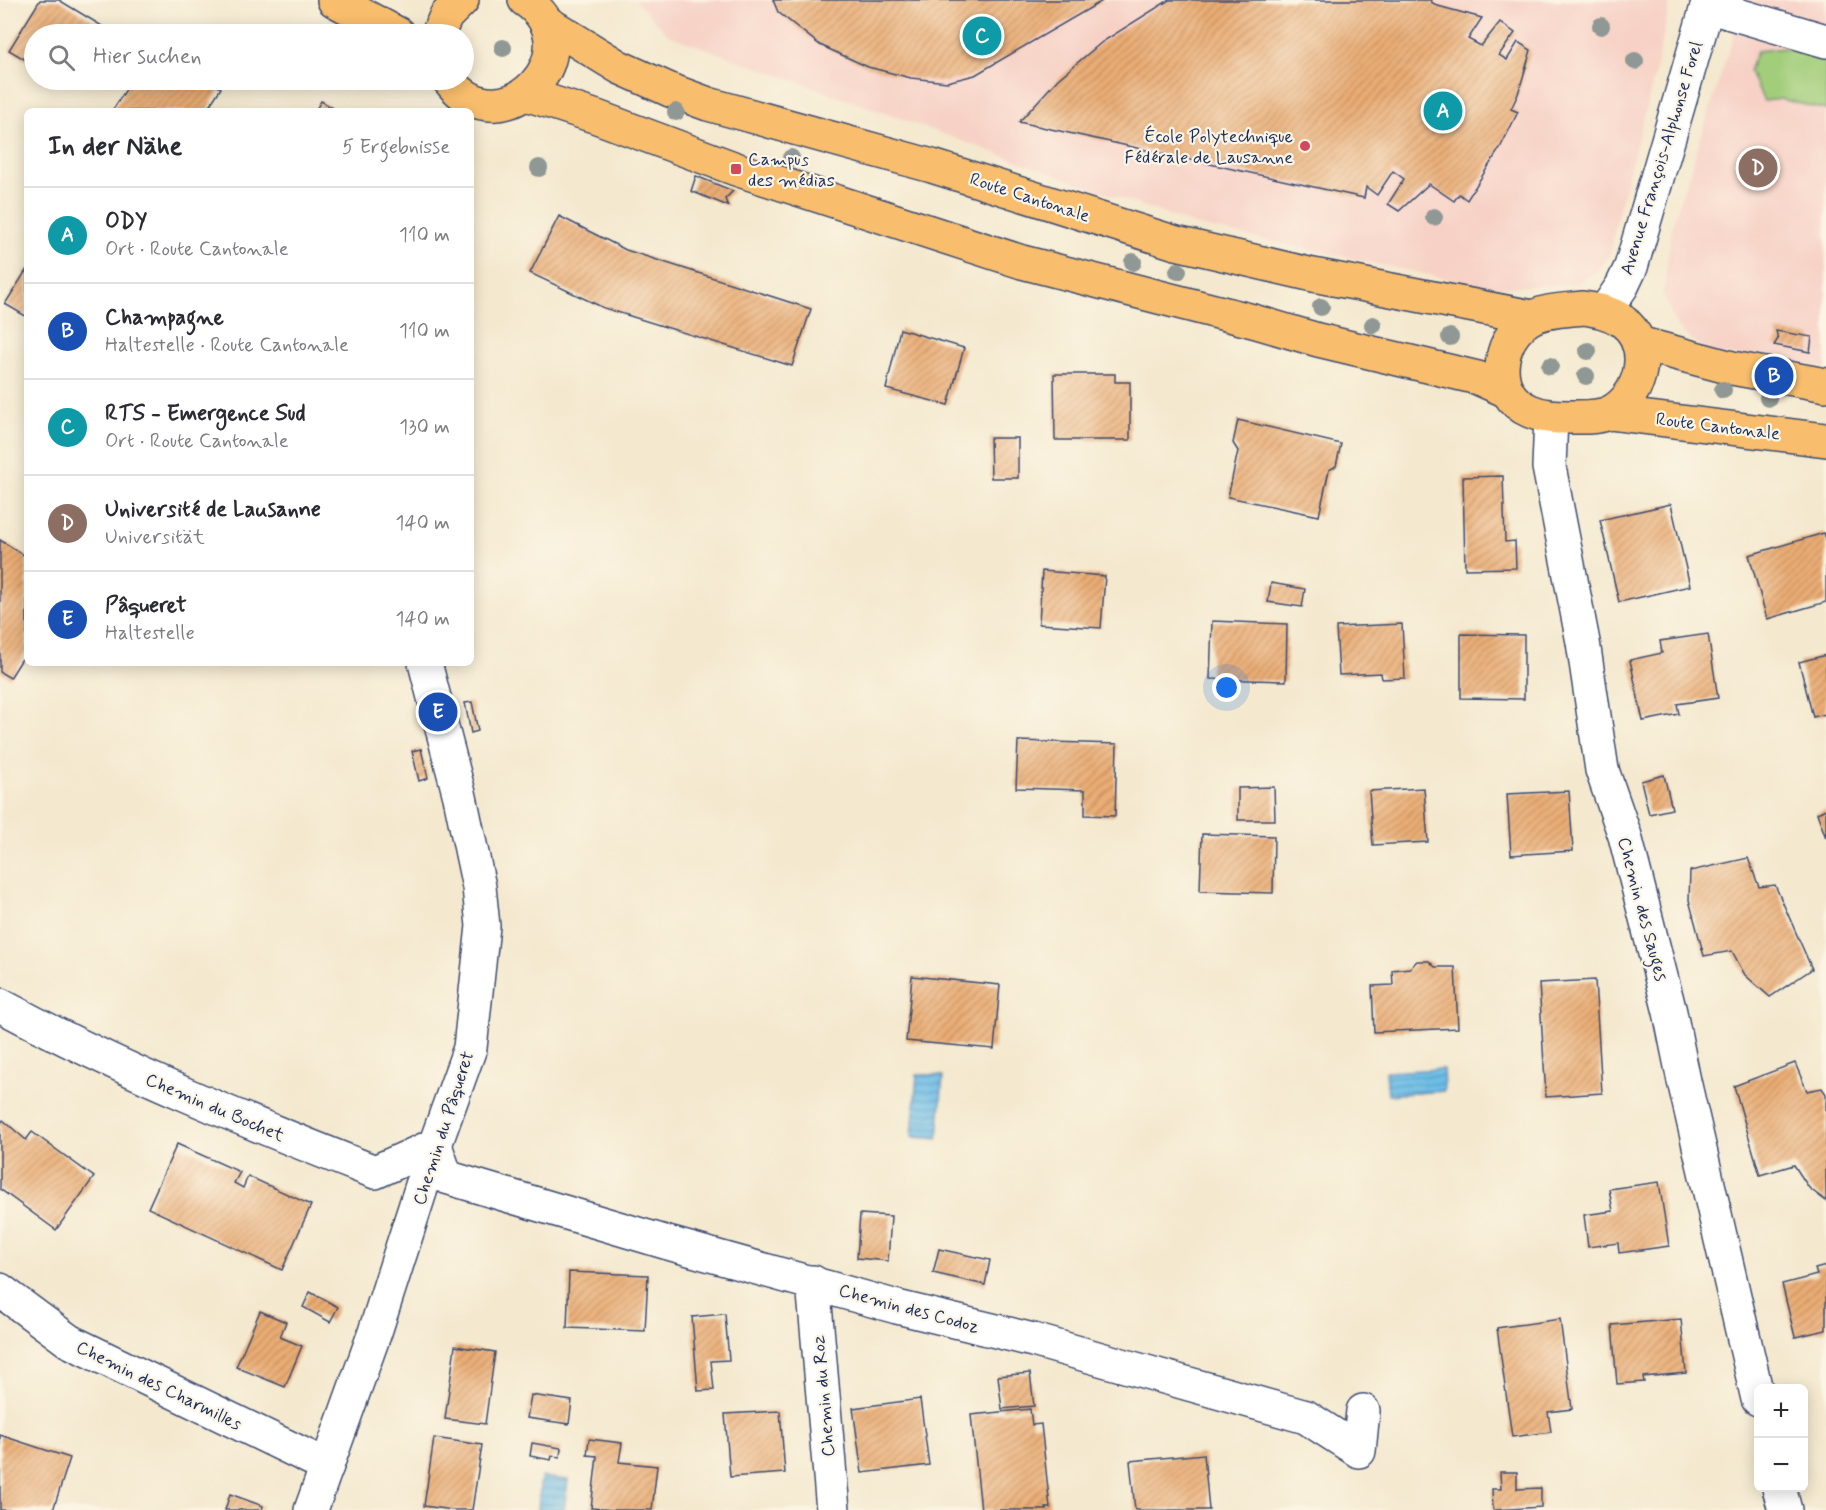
<!DOCTYPE html>
<html lang="de">
<head>
<meta charset="utf-8">
<style>
  body { margin:0; font-family:Mynerve,sans-serif; background:#f7f7f7; color:#2b2b33 }
  .controls { position:absolute; right:18px; bottom:18px; display:grid; overflow:hidden; border-radius:9px; box-shadow:0 3px 15px #0003 }
  .controls button { width:54px; height:54px; display:grid; place-items:center; padding:0; border:0; border-bottom:2px solid #e1e1e2; background:#fff; color:#2b2b33; font:30px sans-serif }
  .you { position:absolute; left:1227px; top:688px; width:21px; height:21px; margin:-15px; border:4px solid #fff; border-radius:50%; background:#1a73e8; box-shadow:0 0 0 9px #1a73e833 }
  .badge { display:grid; place-items:center; width:39px; height:39px; border-radius:50%; background:#0f766e; color:#fff; font-size:20px; font-weight:700 }
  .pin { position:absolute; translate:-50% -50%; border:3px solid #fff; box-shadow:0 2px 6px #0006 }
  .list { margin:0; padding:0; list-style:none }
  h2 { display:flex; justify-content:space-between; align-items:center; height:78px; margin:0; padding:0 24px; font-size:26px }
  h2 small { font-size:20px; font-weight:400; color:#7c7c81 }
  .list li { display:grid; grid-template-columns:39px 1fr auto; gap:18px; align-items:center; box-sizing:border-box; height:96px; padding:0 24px; border-top:2px solid #e1e1e2 }
  .list b { display:block; font-size:22px; white-space:nowrap }
  .list p { margin:0; font-size:20px; white-space:nowrap; color:#7c7c81 }
  .list em { font-size:20px; font-style:normal; color:#7c7c81 }
  .icon { flex:none; width:33px; height:33px; fill:none; stroke:currentColor; stroke-width:2; stroke-linecap:round; stroke-linejoin:round }
  .map { position:relative; flex:none; width:1826px; height:1510px; overflow:hidden }
  .search { position:absolute; background:#fff; box-shadow:0 3px 15px #0003; left:24px; top:24px; width:450px; height:66px; display:flex; align-items:center; gap:15px; box-sizing:border-box; padding:0 21px; border-radius:33px; color:#7c7c81; font-size:22px }
  .panel { position:absolute; background:#fff; box-shadow:0 3px 15px #0003; left:24px; top:108px; width:450px; height:558px; border-radius:9px }
  .map>svg:first-child { display:block }
  .built { fill:#f7d1c6 }
  .grass { fill:#a2cd7a; stroke:#5e7e6c; stroke-width:1.5 }
  .water { fill:url(#water-rules); stroke:#4476a3; stroke-width:1.5 }
  .building { fill:url(#building-hatch) }
  .lines { fill:none; stroke-linecap:round; stroke-linejoin:round }
  .minor-casing { stroke:#3c4b6f; stroke-width:36 }
  .major-casing { stroke:#3c4b6f; stroke-width:36 }
  .minor { stroke:#fff; stroke-width:33 }
  .major { stroke:#f9be6d; stroke-width:33 }
  .tree { fill:#8f9895 }
  .poi-dot { fill:#d1495b; stroke:#fcf5e5; stroke-width:2 }
  .labels { text-anchor:middle; stroke-width:4.5; stroke-linejoin:round; paint-order:stroke }
  .poi-label { font-size:18px; fill:#1b2f5e; stroke:#fcf5e5; text-anchor:end }
  .street-label { font-size:18px; fill:#1b2f5e; stroke:#fcf5e5 }
</style>
</head>
<body>
<div class="map">
<svg width="1826" height="1510" viewBox="0 0 1826 1510">
  <defs>
    <pattern id="water-rules" width="6" height="5" patternUnits="userSpaceOnUse" patternTransform="scale(1.5)"><rect width="6" height="5" fill="#6dbee8"/><path d="M0 2.5h6" fill="none" stroke="#599bbf"/></pattern>
    <pattern id="building-hatch" width="6" height="6" patternUnits="userSpaceOnUse" patternTransform="scale(1.5)"><rect width="6" height="6" fill="#ebad74"/><path d="M-1 1l2-2M0 6l6-6M5 7l2-2" fill="none" stroke="#be8d62"/></pattern>
  </defs>
  <rect width="100%" height="100%" fill="#fcf5e5"/>
  <filter id="ink" filterUnits="userSpaceOnUse"><feTurbulence type="fractalNoise" baseFrequency=".0167" numOctaves="2"/><feDisplacementMap in="SourceGraphic" scale="12" xChannelSelector="R" yChannelSelector="G"/><feConvolveMatrix kernelMatrix="1 2 1 2 8 2 1 2 1" color-interpolation-filters="sRGB"/></filter>
  <filter id="wash" filterUnits="userSpaceOnUse"><feTurbulence type="fractalNoise" baseFrequency=".008" numOctaves="4" result="noise"/><feDisplacementMap in="SourceGraphic" scale="24" xChannelSelector="R" yChannelSelector="G"/><feGaussianBlur stdDeviation="1.35" result="paint"/><feColorMatrix in="noise" values="0 0 0 0 0 0 0 0 0 0 0 0 0 0 0 0 0 1.4 0 .05"/><feComposite in="paint" operator="in"/></filter>
  <g filter="url(#wash)">
    <rect width="100%" height="100%" fill="#f4e9cf"/>
    <g class="built">
      <polygon points="635,0 1671,0 1654,78 1618,213 1609,257 1597,271 1576,284 1490,288 1195,225 668,35"/>
      <polygon points="1745,0 1826,0 1826,368 1706,352 1677,327 1663,294 1672,226"/>
    </g>
    <polygon class="grass" points="1784,48 1826,56 1826,110 1781,99 1764,101 1749,71 1757,51"/>
    <g class="water">
      <polygon points="1443,1069 1444,1091 1388,1095 1386,1072"/>
      <polygon points="917,1074 943,1076 938,1139 912,1137"/>
      <polygon points="541,1477 568,1480 564,1510 538,1510"/>
    </g>
    <g id="blocks">
      <g class="building">
        <polygon points="40,0 59,0 102,26 97,34 34,34 34,65 9,50"/>
        <polygon points="773,0 1104,0 975,75 947,82 911,78 868,67 820,45 778,12"/>
        <polygon points="1169,0 1432,0 1431,2 1438,6 1482,18 1468,39 1481,46 1500,22 1515,33 1499,55 1507,60 1518,42 1531,50 1518,94 1511,109 1518,112 1500,148 1467,200 1459,194 1454,201 1429,184 1399,211 1388,204 1404,179 1393,171 1377,195 1366,187 1364,198 1019,122 1058,79 1102,42"/>
        <polygon points="132,80 207,80 221,88 206,111 112,111"/>
        <polygon points="321,101 338,111 315,111"/>
        <polygon points="696,176 733,191 725,199 728,206 691,191"/>
        <polygon points="559,216 626,250 811,309 792,366 604,308 530,273"/>
        <polygon points="27,269 27,317 5,304"/>
        <polygon points="900,329 964,348 948,405 886,389"/>
        <polygon points="1776,331 1812,337 1810,352 1774,345 1778,339"/>
        <polygon points="1054,374 1115,374 1115,382 1130,382 1130,440 1055,440"/>
        <polygon points="1238,420 1341,444 1336,466 1329,470 1319,516 1228,497 1238,451 1233,443"/>
        <polygon points="990,438 1018,438 1018,478 991,478"/>
        <polygon points="1503,476 1505,542 1515,541 1516,568 1465,569 1463,477"/>
        <polygon points="1671,504 1690,586 1619,602 1600,520"/>
        <polygon points="1824,533 1826,539 1826,602 1767,619 1749,555"/>
        <polygon points="0,540 27,557 27,651 10,678 0,672"/>
        <polygon points="1042,571 1105,576 1101,628 1039,624"/>
        <polygon points="1271,583 1305,589 1302,607 1268,602"/>
        <polygon points="1212,621 1287,624 1286,681 1210,679"/>
        <polygon points="1402,624 1405,678 1382,679 1381,673 1339,675 1336,627"/>
        <polygon points="1461,634 1524,635 1524,699 1461,698"/>
        <polygon points="1708,634 1718,698 1677,704 1679,714 1643,721 1630,660 1662,653 1660,641"/>
        <polygon points="1826,655 1826,714 1813,717 1799,662"/>
        <polygon points="472,702 478,731 471,733 465,703"/>
        <polygon points="1018,741 1117,744 1115,816 1085,815 1085,790 1016,788"/>
        <polygon points="421,749 428,778 419,781 412,751"/>
        <polygon points="1664,775 1672,809 1649,814 1641,781"/>
        <polygon points="1274,787 1275,820 1238,820 1238,788"/>
        <polygon points="1424,788 1428,842 1373,845 1369,791"/>
        <polygon points="1569,791 1573,851 1511,855 1507,794"/>
        <polygon points="1826,809 1826,838 1817,813"/>
        <polygon points="1202,834 1274,836 1273,893 1200,891"/>
        <polygon points="1748,858 1759,887 1775,885 1812,969 1770,997 1745,975 1732,951 1704,956 1689,900 1690,871"/>
        <polygon points="1417,961 1429,961 1435,967 1455,967 1458,1028 1374,1032 1372,986 1393,985 1392,970 1410,968"/>
        <polygon points="912,976 1000,985 994,1049 906,1041"/>
        <polygon points="1595,980 1602,1093 1546,1097 1539,983"/>
        <polygon points="1795,1063 1807,1091 1822,1088 1826,1094 1826,1201 1809,1188 1794,1165 1760,1175 1734,1086"/>
        <polygon points="3,1120 26,1140 32,1132 94,1177 56,1230 0,1189 0,1124"/>
        <polygon points="177,1144 240,1172 234,1183 243,1188 248,1176 311,1205 282,1270 148,1208"/>
        <polygon points="1659,1182 1669,1246 1619,1253 1618,1243 1588,1247 1584,1215 1613,1211 1609,1189"/>
        <polygon points="860,1214 891,1216 888,1261 857,1258"/>
        <polygon points="939,1249 990,1260 985,1285 933,1273"/>
        <polygon points="1826,1266 1826,1330 1795,1337 1782,1284 1817,1275 1815,1269"/>
        <polygon points="569,1272 648,1275 645,1331 567,1328"/>
        <polygon points="310,1292 338,1307 330,1322 303,1307"/>
        <polygon points="260,1311 286,1322 280,1337 302,1346 285,1387 236,1367"/>
        <polygon points="725,1314 729,1360 711,1361 714,1390 698,1391 692,1317"/>
        <polygon points="1560,1319 1572,1409 1548,1412 1551,1432 1512,1437 1497,1328"/>
        <polygon points="1681,1319 1686,1373 1643,1377 1644,1382 1617,1384 1612,1325"/>
        <polygon points="455,1346 495,1352 485,1424 445,1419"/>
        <polygon points="1030,1373 1034,1406 1002,1409 998,1376"/>
        <polygon points="531,1395 572,1401 569,1424 527,1418"/>
        <polygon points="920,1399 929,1465 862,1473 853,1408"/>
        <polygon points="1030,1409 1032,1425 1041,1424 1050,1508 1046,1508 1047,1510 981,1510 971,1415"/>
        <polygon points="780,1411 785,1473 730,1477 725,1414"/>
        <polygon points="0,1435 70,1458 53,1510 0,1510"/>
        <polygon points="434,1438 482,1445 472,1510 453,1510 424,1506"/>
        <polygon points="589,1439 622,1443 619,1462 657,1466 652,1510 612,1510 591,1508 597,1456 587,1455"/>
        <polygon points="532,1443 561,1448 560,1457 552,1456 551,1460 530,1456"/>
        <polygon points="1204,1454 1209,1510 1135,1510 1130,1461"/>
        <polygon points="1500,1472 1517,1472 1517,1489 1541,1488 1541,1507 1493,1510 1492,1489 1501,1489"/>
        <polygon points="230,1494 263,1506 262,1510 225,1510"/>
      </g>
    </g>
  </g>
  <g filter="url(#ink)">
    <use href="#blocks" fill-opacity="0" stroke="#3c4b6f" stroke-width="1.5"/>
    <g class="lines">
      <defs>
        <g id="minor">
          <polyline points="1707,6 1826,41"/>
          <polyline points="1605,311 1622,286 1631,267 1709,0"/>
          <polyline points="1551,417 1549,467 1583,642 1602,770 1625,836 1670,1012 1684,1081 1758,1399"/>
          <path d="M0,1005C121,1070 247,1122 375,1172L435,1145"/>
          <polyline points="435,1145 446,1177 668,1243 897,1307 1033,1340 1306,1417 1359,1451 1363,1411"/>
          <polyline points="813,1282 833,1510"/>
          <polyline points="0,1290 69,1341 327,1466"/>
          <polyline points="1779,1488 1785,1510"/>
          <polyline points="311,1510 375,1332 435,1145 470,1048 483,926 479,887 460,797 425,663"/>
        </g>
        <g id="major">
          <polyline points="334,0 398,34"/>
          <polyline points="546,22 619,67 670,90 708,104 932,166 1176,243 1313,275 1532,317"/>
          <polyline points="438,34 446,16 462,0"/>
          <path d="M449,80C504,151 597,48 525,0"/>
          <polyline points="526,94 597,117 736,169 1022,262 1253,321 1318,340 1478,378 1507,391"/>
          <path d="M1583,308C1597,310 1609,312 1621,320C1654,343 1643,395 1611,412C1599,418 1583,417 1570,417C1556,417 1544,417 1530,411C1490,394 1496,340 1529,319C1544,310 1566,310 1583,308Z"/>
          <polyline points="1638,343 1732,368 1826,385"/>
          <polyline points="1609,413 1826,440"/>
        </g>
      </defs>
      <use href="#minor" class="minor-casing"/>
      <use href="#major" class="major-casing"/>
      <use href="#minor" class="minor"/>
      <use href="#major" class="major"/>
    </g>
    <g class="tree">
      <circle cx="1601" cy="26" r="9"/>
      <circle cx="503" cy="48" r="9"/>
      <circle cx="1635" cy="61" r="9"/>
      <circle cx="676" cy="112" r="9"/>
      <circle cx="791" cy="158" r="9"/>
      <circle cx="539" cy="168" r="9"/>
      <circle cx="1434" cy="217" r="9"/>
      <circle cx="1133" cy="262" r="9"/>
      <circle cx="1178" cy="271" r="9"/>
      <circle cx="1321" cy="307" r="9"/>
      <circle cx="1373" cy="325" r="9"/>
      <circle cx="1450" cy="337" r="9"/>
      <circle cx="1588" cy="351" r="9"/>
      <circle cx="1550" cy="366" r="9"/>
      <circle cx="1586" cy="376" r="9"/>
      <circle cx="1723" cy="390" r="9"/>
      <circle cx="1768" cy="398" r="9"/>
    </g>
  </g>
  <g class="poi-dot">
    <circle cx="1305" cy="146" r="6"/>
    <rect x="730" y="163" width="12" height="12" rx="3"/>
  </g>
  <g class="labels">
    <g class="poi-label">
      <text x="1293" y="142">École Polytechnique<tspan x="1293" dy="21">Fédérale de Lausanne</tspan></text>
      <text x="748" y="165" text-anchor="start">Campus<tspan x="748" dy="21">des médias</tspan></text>
    </g>
    <g class="street-label">
      <text transform="translate(1661 158) rotate(-73)" y="6">Avenue François-Alphonse Forel</text>
      <text transform="translate(1030 197) rotate(18)" y="6">Route Cantonale</text>
      <text transform="translate(1718 426) rotate(7)" y="6">Route Cantonale</text>
      <text transform="translate(1643 909) rotate(75)" y="6">Chemin des Sauges</text>
      <text transform="translate(215 1107) rotate(23)" y="6">Chemin du Bochet</text>
      <text transform="translate(443 1128) rotate(-72)" y="6">Chemin du Pâqueret</text>
      <text transform="translate(909 1308) rotate(15)" y="6">Chemin des Codoz</text>
      <text transform="translate(159 1385) rotate(26)" y="6">Chemin des Charmilles</text>
      <text transform="translate(823 1396) rotate(-95)" y="6">Chemin du Roz</text>
    </g>
  </g>
</svg>
<div class="controls">
<button>+</button>
<button>−</button>
</div>
<div class="you"></div>
<div class="pin badge" style="left:1443px;top:111px;background:#0f9aa8">A</div>
<div class="pin badge" style="left:1774px;top:376px;background:#1a4fb4">B</div>
<div class="pin badge" style="left:982px;top:36px;background:#0f9aa8">C</div>
<div class="pin badge" style="left:1758px;top:168px;background:#8d6e63">D</div>
<div class="pin badge" style="left:438px;top:712px;background:#1a4fb4">E</div>
<div class="search"><svg class="icon" aria-label="search" viewBox="0 0 24 24"><circle cx="10" cy="10" r="6"/><path d="M15 15l6 6"/></svg>Hier suchen</div>
<section class="panel">
<h2>In der Nähe<small>5 Ergebnisse</small></h2>
<ul class="list">
<li><span class="badge" style="background:#0f9aa8">A</span><div><b>ODY</b><p>Ort · Route Cantonale</p></div><em>110 m</em></li>
<li><span class="badge" style="background:#1a4fb4">B</span><div><b>Champagne</b><p>Haltestelle · Route Cantonale</p></div><em>110 m</em></li>
<li><span class="badge" style="background:#0f9aa8">C</span><div><b>RTS - Emergence Sud</b><p>Ort · Route Cantonale</p></div><em>130 m</em></li>
<li><span class="badge" style="background:#8d6e63">D</span><div><b>Université de Lausanne</b><p>Universität</p></div><em>140 m</em></li>
<li><span class="badge" style="background:#1a4fb4">E</span><div><b>Pâqueret</b><p>Haltestelle</p></div><em>140 m</em></li>
</ul>
</section>
</div>
</body>
</html>
